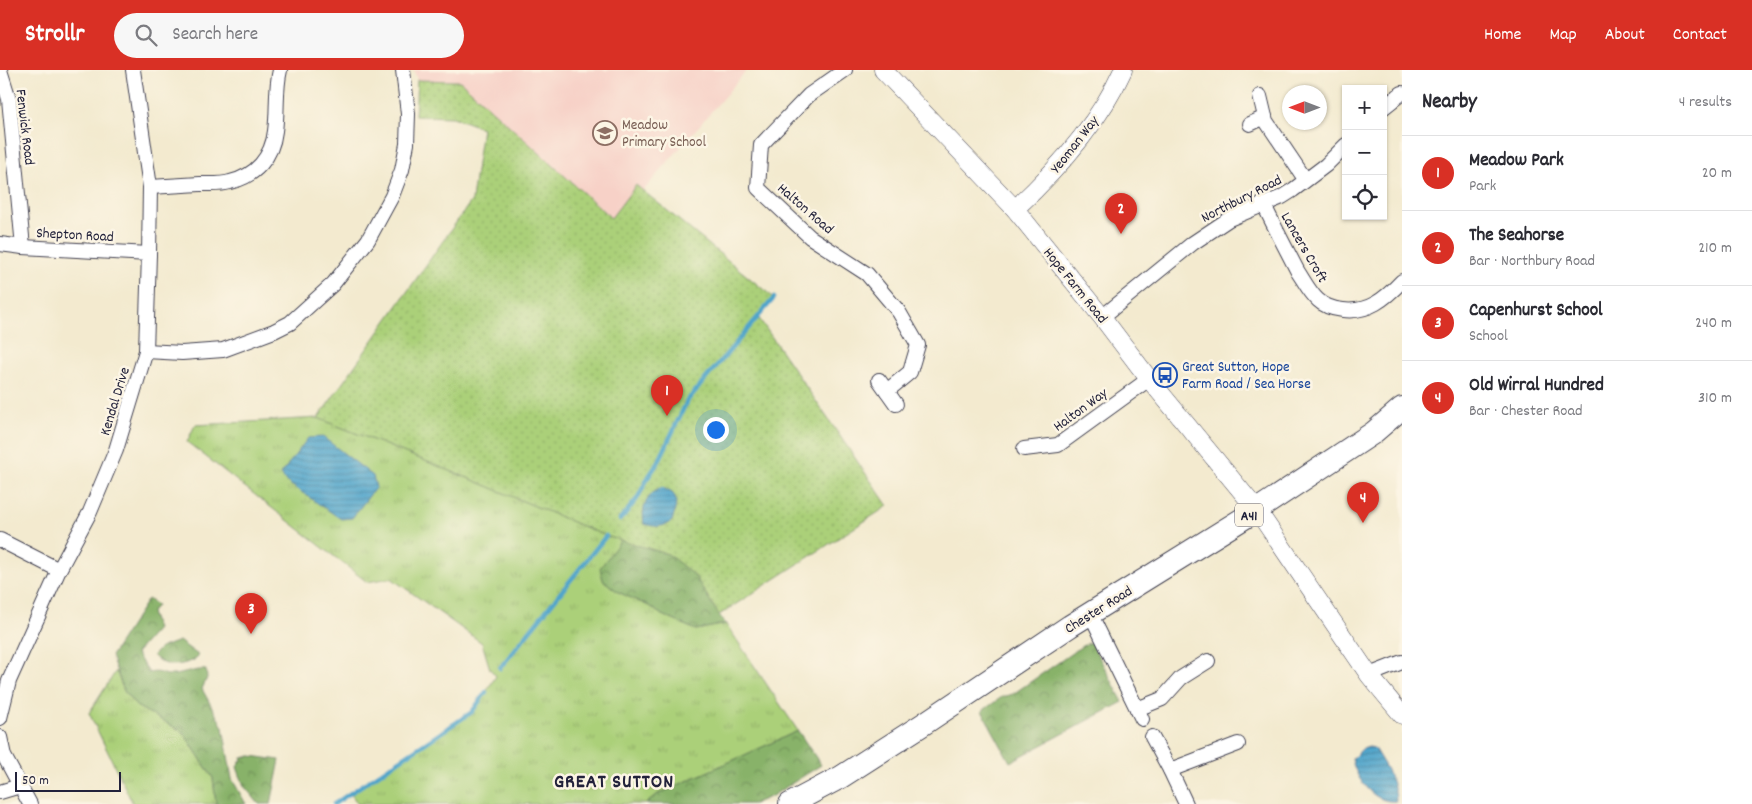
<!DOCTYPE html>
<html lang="en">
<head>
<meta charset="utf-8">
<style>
  body { margin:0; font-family:Dekko,sans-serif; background:#f7f7f7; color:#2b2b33 }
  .controls { position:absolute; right:15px; top:15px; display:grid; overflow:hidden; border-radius:0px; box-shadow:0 1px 4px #0004 }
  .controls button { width:45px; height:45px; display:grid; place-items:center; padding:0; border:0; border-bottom:1px solid #e1e1e2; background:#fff; color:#2b2b33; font:25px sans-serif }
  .compass { position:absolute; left:1282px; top:15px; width:45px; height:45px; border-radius:50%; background:#fff; box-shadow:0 1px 4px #0004; rotate:270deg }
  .scale { position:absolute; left:15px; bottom:12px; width:106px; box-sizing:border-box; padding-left:5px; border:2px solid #22223b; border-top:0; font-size:14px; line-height:18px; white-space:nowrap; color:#22223b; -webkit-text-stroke:4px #fcf5e5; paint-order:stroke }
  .you { position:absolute; left:715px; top:359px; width:18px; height:18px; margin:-12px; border:4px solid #fff; border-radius:50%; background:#1a73e8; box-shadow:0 0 0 8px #1a73e833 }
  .badge { display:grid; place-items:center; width:32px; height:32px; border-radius:50%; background:#d93025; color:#fff; font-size:16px; font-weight:700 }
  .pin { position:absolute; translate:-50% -41px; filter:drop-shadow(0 1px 2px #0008) }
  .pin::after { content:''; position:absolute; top:26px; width:18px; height:15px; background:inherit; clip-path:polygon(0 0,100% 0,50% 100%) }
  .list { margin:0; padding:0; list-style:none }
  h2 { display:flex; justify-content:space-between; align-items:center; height:65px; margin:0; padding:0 20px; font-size:21px }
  h2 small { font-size:16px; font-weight:400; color:#7c7c81 }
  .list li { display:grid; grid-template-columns:32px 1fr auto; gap:15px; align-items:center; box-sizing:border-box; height:75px; padding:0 20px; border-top:1px solid #e1e1e2 }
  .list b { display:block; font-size:19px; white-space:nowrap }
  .list p { margin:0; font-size:16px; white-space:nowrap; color:#7c7c81 }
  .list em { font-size:16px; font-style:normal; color:#7c7c81 }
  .icon { flex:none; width:28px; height:28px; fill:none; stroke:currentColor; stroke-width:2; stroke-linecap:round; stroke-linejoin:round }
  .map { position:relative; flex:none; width:1402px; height:734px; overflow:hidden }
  header { display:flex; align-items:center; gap:30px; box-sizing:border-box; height:70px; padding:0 25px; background:#d93025; color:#fff }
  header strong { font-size:24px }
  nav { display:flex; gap:28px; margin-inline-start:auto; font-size:18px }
  .search { width:350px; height:45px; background:#f7f7f7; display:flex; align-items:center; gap:12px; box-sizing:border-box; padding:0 18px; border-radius:28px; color:#7c7c81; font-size:19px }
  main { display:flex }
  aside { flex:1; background:#fff }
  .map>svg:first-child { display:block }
  .built { fill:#f7d1c7 }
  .grass { fill:url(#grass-tufts); stroke:#66795a }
  .forest { fill:url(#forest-crowns); stroke:#556a52 }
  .park { fill:url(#park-dots); stroke:#66795a }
  .water { fill:url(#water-rules); stroke:#386383 }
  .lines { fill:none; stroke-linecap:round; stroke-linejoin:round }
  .stream { stroke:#4fa4cb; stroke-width:4.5 }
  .minor-casing { stroke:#414051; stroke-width:16 }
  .tertiary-casing { stroke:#414051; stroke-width:19 }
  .primary-casing { stroke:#414051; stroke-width:24 }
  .minor { stroke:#fff; stroke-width:14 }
  .tertiary { stroke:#fff; stroke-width:18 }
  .primary { stroke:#fff; stroke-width:22 }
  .labels { text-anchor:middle; stroke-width:5; stroke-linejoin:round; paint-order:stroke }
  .shield { fill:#fcf5e5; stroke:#63616e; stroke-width:1 }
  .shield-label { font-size:14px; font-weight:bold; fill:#22223b }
  .education-label { font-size:15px; fill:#785e54; stroke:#fcf5e5; text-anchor:start }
  .street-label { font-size:15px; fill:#22223b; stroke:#fcf5e5 }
  .transit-label { font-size:15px; fill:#164399; stroke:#fcf5e5; text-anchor:start }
  .district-label { font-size:20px; font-weight:bold; letter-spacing:1px; fill:#22223b; stroke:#fcf5e5 }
</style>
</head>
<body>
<header>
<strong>Strollr</strong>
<div class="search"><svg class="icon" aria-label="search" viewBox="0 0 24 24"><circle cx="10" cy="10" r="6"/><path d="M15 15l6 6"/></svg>Search here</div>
<nav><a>Home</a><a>Map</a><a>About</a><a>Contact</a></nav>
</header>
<main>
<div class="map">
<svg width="1402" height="734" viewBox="0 0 1402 734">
  <defs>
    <pattern id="grass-tufts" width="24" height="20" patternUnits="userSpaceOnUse" patternTransform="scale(1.25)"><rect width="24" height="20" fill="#abd079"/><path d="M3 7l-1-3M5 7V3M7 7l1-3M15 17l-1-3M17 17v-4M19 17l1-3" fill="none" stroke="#93b26a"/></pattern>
    <pattern id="forest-crowns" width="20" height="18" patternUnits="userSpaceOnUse" patternTransform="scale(1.25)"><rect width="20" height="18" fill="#88b269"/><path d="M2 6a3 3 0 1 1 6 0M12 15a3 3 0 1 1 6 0" fill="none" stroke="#6f9058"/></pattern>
    <pattern id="park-dots" width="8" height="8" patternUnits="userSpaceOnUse" patternTransform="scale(1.25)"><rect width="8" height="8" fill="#abd079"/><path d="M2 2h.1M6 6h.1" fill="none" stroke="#93b26a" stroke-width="1.8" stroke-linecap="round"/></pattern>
    <pattern id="water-rules" width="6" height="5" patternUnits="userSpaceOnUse" patternTransform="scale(1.25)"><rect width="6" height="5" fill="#4fa4cb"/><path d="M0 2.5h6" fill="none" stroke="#4185a6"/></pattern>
  </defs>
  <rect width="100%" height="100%" fill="#fcf5e5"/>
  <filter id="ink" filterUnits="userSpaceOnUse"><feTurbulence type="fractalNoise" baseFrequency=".02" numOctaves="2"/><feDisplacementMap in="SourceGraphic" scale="10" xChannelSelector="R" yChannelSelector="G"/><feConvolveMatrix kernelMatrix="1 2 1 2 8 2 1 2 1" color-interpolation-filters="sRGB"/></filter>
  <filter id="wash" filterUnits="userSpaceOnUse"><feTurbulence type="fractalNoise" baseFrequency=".0096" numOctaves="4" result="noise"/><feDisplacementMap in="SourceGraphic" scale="20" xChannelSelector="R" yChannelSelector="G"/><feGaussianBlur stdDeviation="1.12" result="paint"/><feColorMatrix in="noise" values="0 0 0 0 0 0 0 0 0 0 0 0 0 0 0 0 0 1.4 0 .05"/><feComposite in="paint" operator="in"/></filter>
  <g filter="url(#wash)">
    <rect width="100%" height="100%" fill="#f3eacf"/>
    <polygon class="built" points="414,0 747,0 643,121 636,116 612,148 460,12 417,10"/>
    <g class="grass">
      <polygon points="318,348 473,410 606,466 621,470 601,498 603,510 618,522 649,536 662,545 696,560 726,554 798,661 658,724 646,734 358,734 350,723 472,642 486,622 496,606 490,599 482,573 391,508 367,512 187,372 195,355"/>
      <polygon points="116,601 124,621 136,636 183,662 213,708 216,734 133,734 89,643"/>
    </g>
    <g class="forest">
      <polygon points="621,470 668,484 695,506 719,545 726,554 696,560 662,545 649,536 618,522 603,510 600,498"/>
      <path d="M148,529L157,535L151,543L157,559L136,583L149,603C160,600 163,606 173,605C185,604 194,599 206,600L207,608L202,619L223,657L232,709L246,734H216L213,708L183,662L136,636L124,621L111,586Z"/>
      <path d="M179,571L198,585L196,589C182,596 164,599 153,585L160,578Z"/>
      <polygon points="1091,572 1123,632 1010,692 982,641 1002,627 1013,624 1082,576"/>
      <polygon points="798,661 821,695 772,726 753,734 646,734 658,724"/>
      <polygon points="251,686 280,690 271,734 259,734 244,716 237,697 243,687"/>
    </g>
    <polygon class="park" points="417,10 460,11 611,148 636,115 774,228 758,247 888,436 719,545 695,506 668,484 606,466 473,410 318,348 472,130 482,58 453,47 415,46"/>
    <g class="water">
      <polygon points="323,367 373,406 376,417 352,448 341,449 285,411 281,404 308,368"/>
      <path d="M662,417C666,420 670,421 673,424C679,429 674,444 672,451C662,458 656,457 644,454C641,436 647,425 662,417Z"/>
      <path d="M1369,677L1374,678C1384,695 1396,711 1396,731C1372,734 1355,706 1352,689L1362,679Z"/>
    </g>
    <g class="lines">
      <g class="stream">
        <polyline points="620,450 637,429 649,406 659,391 687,331 774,228"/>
        <polyline points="500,598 606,466"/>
        <polyline points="334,734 472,642 486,622"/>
      </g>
    </g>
  </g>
  <g filter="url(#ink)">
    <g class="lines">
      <defs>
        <g id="minor">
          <polyline points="0,0 9,29 23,177"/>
          <polyline points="845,0 809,25 761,75 758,118 810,167 867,204 899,242 918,275 910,302 887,321"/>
          <polyline points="1260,26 1266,51 1305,109"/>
          <polyline points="1383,38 1402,23"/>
          <polyline points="1250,54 1265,47"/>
          <path d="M150,117C166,116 183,115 200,114C209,114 221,115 230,112C256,106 272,87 275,61C278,40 275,20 280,0"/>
          <path d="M1263,133C1274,156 1286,179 1298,202C1304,211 1310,223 1318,230C1324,236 1334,239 1343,240C1368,243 1385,229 1402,211"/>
          <polyline points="0,174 23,177 149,184"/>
          <polyline points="1102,247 1193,173 1229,149 1282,127 1293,120 1326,95 1346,75"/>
          <polyline points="146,281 182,283 223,280 274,261 290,253 333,214 368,170 392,126 402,100 407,74 408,44 403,0"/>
          <polyline points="879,310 896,334"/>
          <polyline points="1024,379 1058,375 1149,309"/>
          <polyline points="0,470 59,500"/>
          <polyline points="1090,543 1142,649"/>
          <polyline points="1369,605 1402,592"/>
          <polyline points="1137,639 1162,629 1181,608 1208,591"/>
          <polyline points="0,648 9,611 59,500 90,442 116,380 146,281 149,184 150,117 133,0"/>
          <polyline points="0,667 4,686 30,734"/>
          <polyline points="1152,667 1170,700 1186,734"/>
          <polyline points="1170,700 1238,674"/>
          <polyline points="0,722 20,716"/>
        </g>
        <g id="tertiary">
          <polyline points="883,0 1015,139 1102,247 1149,309 1257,440 1369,605 1402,645"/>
          <path d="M1015,139C1057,100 1099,53 1123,0"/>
        </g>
        <polyline id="primary" points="790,734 841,707 922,655 1070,556 1257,440 1373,363 1402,338"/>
      </defs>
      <use href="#minor" class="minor-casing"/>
      <use href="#tertiary" class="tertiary-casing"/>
      <use href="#primary" class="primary-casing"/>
      <use href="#minor" class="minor"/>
      <use href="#tertiary" class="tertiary"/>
      <use href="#primary" class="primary"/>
    </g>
  </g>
  <defs>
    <symbol id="school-ring" viewBox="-11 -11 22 22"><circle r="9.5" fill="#fcf5e5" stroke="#8d6e63" stroke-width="1.5"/><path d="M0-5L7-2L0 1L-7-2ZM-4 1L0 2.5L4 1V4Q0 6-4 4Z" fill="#8d6e63"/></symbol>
    <symbol id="bus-ring" viewBox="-11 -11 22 22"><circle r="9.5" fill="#fcf5e5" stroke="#1a4fb4" stroke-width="1.5"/><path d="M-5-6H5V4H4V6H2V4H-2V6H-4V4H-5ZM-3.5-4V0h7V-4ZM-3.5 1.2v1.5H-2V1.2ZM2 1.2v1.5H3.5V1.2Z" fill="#1a4fb4"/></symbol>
  </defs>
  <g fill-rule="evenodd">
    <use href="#school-ring" x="591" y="49" width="28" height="28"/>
    <use href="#bus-ring" x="1151" y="291" width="28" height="28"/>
  </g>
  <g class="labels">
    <rect class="shield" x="1235" y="433.5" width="28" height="23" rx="4"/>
    <g class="shield-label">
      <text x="1249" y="450">A41</text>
    </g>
    <g class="education-label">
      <text x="622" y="59">Meadow<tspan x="622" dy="17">Primary School</tspan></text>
    </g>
    <g class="street-label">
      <text transform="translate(26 57) rotate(83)" y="5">Fenwick Road</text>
      <text transform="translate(1074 74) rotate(-52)" y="5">Yeoman Way</text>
      <text transform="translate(1241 128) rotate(-27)" y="5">Northbury Road</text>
      <text transform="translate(806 138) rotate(41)" y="5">Halton Road</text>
      <text transform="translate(75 164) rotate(3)" y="5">Shepton Road</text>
      <text transform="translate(1305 177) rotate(60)" y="5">Lancers Croft</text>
      <text transform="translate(1076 215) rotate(51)" y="5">Hope Farm Road</text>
      <text transform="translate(114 331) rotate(-73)" y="5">Kendal Drive</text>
      <text transform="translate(1080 339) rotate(-36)" y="5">Halton Way</text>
      <text transform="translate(1098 539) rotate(-32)" y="5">Chester Road</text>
    </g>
    <g class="transit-label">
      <text x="1182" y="301">Great Sutton, Hope<tspan x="1182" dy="17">Farm Road / Sea Horse</tspan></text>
    </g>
    <g class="district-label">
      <text x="614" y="717">GREAT SUTTON</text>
    </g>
  </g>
</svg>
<div class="controls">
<button>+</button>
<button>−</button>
<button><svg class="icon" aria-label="locate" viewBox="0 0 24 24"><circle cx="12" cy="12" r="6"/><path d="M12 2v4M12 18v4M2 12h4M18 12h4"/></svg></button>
</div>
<svg class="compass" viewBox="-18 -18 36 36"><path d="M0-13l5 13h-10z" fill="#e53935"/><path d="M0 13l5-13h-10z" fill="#7c7c81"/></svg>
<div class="scale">50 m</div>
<div class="you"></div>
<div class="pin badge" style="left:667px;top:346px">1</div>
<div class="pin badge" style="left:1121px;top:164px">2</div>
<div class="pin badge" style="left:251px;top:564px">3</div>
<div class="pin badge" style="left:1363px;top:453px">4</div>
</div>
<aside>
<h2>Nearby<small>4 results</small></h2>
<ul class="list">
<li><span class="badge">1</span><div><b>Meadow Park</b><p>Park</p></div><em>20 m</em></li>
<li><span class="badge">2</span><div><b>The Seahorse</b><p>Bar · Northbury Road</p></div><em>210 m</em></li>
<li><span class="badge">3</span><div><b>Capenhurst School</b><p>School</p></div><em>240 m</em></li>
<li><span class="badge">4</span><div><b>Old Wirral Hundred</b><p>Bar · Chester Road</p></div><em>310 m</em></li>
</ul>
</aside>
</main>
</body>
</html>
